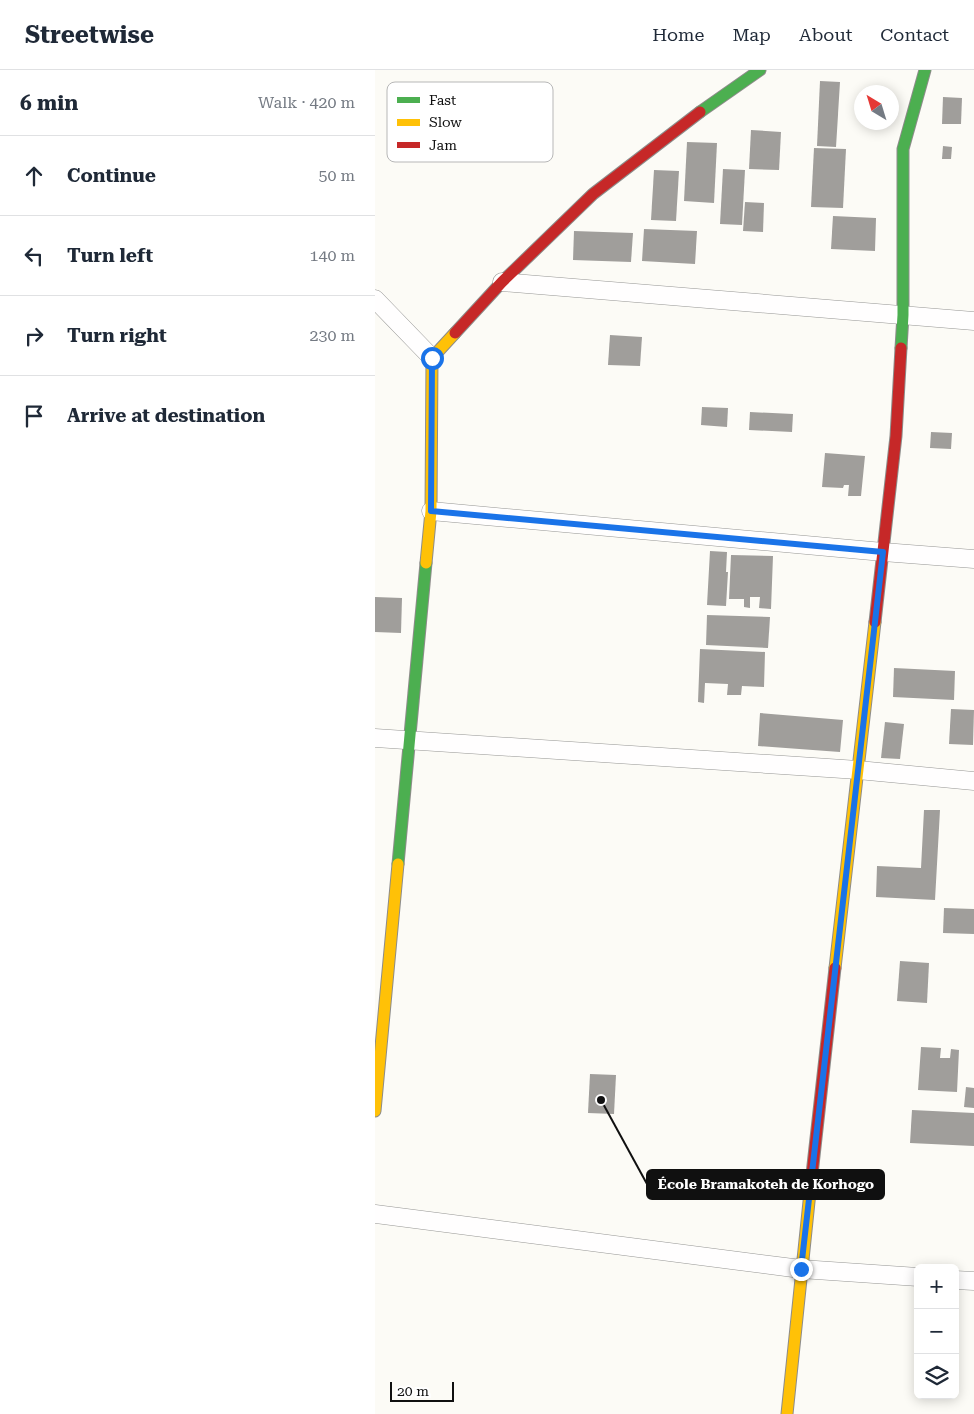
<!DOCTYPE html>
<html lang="en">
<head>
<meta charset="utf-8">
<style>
  body { margin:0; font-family:"Roboto Serif",serif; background:#f2f2f3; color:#1f2937 }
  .controls { position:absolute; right:15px; bottom:15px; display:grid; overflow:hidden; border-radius:8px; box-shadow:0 2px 12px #0003 }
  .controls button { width:45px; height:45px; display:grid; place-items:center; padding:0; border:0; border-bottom:1px solid #e0e1e3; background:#fff; color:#1f2937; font:25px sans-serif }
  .compass { position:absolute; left:479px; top:15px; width:45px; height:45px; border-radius:50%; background:#fff; box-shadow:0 2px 12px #0003; rotate:322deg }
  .scale { position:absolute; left:15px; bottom:12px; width:64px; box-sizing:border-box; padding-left:5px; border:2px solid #101010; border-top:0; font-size:14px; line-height:18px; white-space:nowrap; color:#101010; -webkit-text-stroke:4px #fff; paint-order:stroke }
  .stop { position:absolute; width:15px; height:15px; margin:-11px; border:4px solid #1a73e8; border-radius:50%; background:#fff }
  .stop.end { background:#1a73e8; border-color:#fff; box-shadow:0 1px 5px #0008 }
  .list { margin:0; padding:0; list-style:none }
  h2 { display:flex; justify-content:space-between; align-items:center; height:65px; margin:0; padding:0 20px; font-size:21px }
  h2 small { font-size:16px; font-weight:400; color:#747a83 }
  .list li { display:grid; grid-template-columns:32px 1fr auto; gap:15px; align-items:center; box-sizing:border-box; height:80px; padding:0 20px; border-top:1px solid #e0e1e3 }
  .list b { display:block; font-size:19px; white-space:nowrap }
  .list em { font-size:16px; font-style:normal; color:#747a83 }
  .icon { flex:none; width:28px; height:28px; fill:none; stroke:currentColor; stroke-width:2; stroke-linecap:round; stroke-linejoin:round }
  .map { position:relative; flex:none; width:599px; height:1344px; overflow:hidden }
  header { display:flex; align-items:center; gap:30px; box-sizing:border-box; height:70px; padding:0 25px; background:#fff; border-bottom:1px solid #e0e1e3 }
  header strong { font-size:24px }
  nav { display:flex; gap:28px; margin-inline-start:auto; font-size:18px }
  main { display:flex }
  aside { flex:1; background:#fff }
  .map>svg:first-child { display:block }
  .building { fill:#a09e9b }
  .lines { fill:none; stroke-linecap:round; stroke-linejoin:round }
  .street-casing { stroke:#969694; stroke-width:19 }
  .fast-casing { stroke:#8d8c8a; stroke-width:13 }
  .slow-casing { stroke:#8d8c8a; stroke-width:13 }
  .jam-casing { stroke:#8d8c8a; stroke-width:13 }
  .street { stroke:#fffefe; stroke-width:18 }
  .fast { stroke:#4caf50; stroke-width:11 }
  .slow { stroke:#ffc107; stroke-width:11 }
  .jam { stroke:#c62828; stroke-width:11 }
  .route { stroke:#1a73e8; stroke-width:6 }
  .key { fill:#fff; stroke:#b7b7b7; stroke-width:1 }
  .key-label { font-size:14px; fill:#101010 }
  .leader { fill:none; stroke:#101010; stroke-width:2 }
  .callout-dot { fill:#101010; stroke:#fff; stroke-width:2 }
  .callout { fill:#101010; stroke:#101010; stroke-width:2 }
  .callout-label { font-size:14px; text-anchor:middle; font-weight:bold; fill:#fff }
</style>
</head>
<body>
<header>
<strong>Streetwise</strong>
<nav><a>Home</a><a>Map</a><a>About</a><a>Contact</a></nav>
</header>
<main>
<aside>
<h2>6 min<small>Walk · 420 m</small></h2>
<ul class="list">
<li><svg class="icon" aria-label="ahead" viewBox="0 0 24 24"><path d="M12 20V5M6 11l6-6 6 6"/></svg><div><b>Continue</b></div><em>50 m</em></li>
<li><svg class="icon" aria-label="left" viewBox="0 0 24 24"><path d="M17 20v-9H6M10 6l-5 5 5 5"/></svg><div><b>Turn left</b></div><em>140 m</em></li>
<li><svg class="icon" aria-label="right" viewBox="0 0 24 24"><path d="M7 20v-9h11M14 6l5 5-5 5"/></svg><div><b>Turn right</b></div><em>230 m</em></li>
<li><svg class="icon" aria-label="arrive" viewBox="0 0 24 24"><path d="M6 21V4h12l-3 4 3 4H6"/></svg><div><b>Arrive at destination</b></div></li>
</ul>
</aside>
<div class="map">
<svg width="599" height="1344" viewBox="0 0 599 1344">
  <rect width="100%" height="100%" fill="#fcfbf6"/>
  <g class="building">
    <polygon points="445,11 465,12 461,77 442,76"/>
    <polygon points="568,27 587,28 586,54 567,54"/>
    <polygon points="376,60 406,62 404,100 374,99"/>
    <polygon points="312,72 342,73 339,133 309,131"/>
    <polygon points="568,76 577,77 576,89 567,89"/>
    <polygon points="439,78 471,79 468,138 436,137"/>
    <polygon points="348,99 370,100 367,155 345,154"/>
    <polygon points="279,100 304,101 301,151 276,150"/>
    <polygon points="370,132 389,133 388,162 368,161"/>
    <polygon points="458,146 501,148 500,181 456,179"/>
    <polygon points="269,159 322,161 320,194 267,191"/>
    <polygon points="199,161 258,163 256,192 198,190"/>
    <polygon points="235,265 267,267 265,296 233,295"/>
    <polygon points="327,337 353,338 352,357 326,355"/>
    <polygon points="375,342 418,344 417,362 374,360"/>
    <polygon points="556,362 577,363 576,379 555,378"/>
    <polygon points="450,383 490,386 486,426 473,426 474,415 469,415 468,418 447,417"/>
    <polygon points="335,481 352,482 351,502 353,502 351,536 332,535"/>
    <polygon points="356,485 398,486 396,539 384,538 385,527 375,527 375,538 369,537 369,529 354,529"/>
    <polygon points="0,527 27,528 26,563 0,562"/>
    <polygon points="332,545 395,547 393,578 331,575"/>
    <polygon points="325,579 390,582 389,617 367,616 366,625 352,625 353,614 330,613 329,633 323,632"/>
    <polygon points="519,598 580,601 579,630 518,627"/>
    <polygon points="576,639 599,640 598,675 574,674"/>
    <polygon points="385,643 468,650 465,682 383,676"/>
    <polygon points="510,652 529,654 525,689 506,688"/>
    <polygon points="549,740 565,740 560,830 501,827 502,796 546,798"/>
    <polygon points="569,838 599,839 599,864 568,863"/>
    <polygon points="525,891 554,893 552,933 522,931"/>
    <polygon points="546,977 566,978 565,988 575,988 576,979 584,980 582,1022 543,1020"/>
    <polygon points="215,1004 241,1005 239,1044 213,1043"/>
    <polygon points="591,1017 599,1018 599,1038 589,1037"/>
    <polygon points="537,1040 599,1043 599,1076 535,1073"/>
  </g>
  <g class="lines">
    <defs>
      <g id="street">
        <polyline points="127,212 599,251"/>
        <polyline points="0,229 57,288"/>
        <polyline points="56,441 508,482 599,489"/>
        <polyline points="0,668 483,700 599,711"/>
        <polyline points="0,1144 426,1199 543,1207"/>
        <polyline points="580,1210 599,1211"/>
      </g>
      <g id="fast">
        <polyline points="325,42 385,0"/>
        <polyline points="526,278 528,245 528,79 550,0"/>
        <polyline points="23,794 51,493"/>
      </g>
      <g id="slow">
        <polyline points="51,493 56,441 57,288 80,263"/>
        <polyline points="460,898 500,552"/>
        <polyline points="0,1041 23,794"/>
        <polyline points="412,1344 435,1122"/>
      </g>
      <g id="jam">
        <polyline points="80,263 127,212 218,124 325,42"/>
        <polyline points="500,552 521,366 526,278"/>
        <polyline points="435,1122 460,898"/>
      </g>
    </defs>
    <use href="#street" class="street-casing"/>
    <use href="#fast" class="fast-casing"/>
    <use href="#slow" class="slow-casing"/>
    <use href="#jam" class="jam-casing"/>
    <use href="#street" class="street"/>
    <use href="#fast" class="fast"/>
    <use href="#slow" class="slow"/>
    <use href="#jam" class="jam"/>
  </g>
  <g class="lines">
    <polyline class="route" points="57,288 56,441 508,482 426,1199"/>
  </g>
  <rect x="12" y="12" width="166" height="80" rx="8" class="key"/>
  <rect x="22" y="27" width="23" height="6" fill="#4caf50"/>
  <rect x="22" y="49" width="23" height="7" fill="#ffc107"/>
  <rect x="22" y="72" width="23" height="6" fill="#c62828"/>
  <g class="key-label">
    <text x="54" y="35">Fast</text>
    <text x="54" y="57">Slow</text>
    <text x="54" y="80">Jam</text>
  </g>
  <path class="leader" d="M226 1030L272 1114"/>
  <circle class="callout-dot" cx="226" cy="1030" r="5"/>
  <rect class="callout" x="272" y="1100" width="237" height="29" rx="5"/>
  <g class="callout-label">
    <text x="391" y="1119">École Bramakoteh de Korhogo</text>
  </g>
</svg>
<div class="controls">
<button>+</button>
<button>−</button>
<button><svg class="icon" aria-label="layers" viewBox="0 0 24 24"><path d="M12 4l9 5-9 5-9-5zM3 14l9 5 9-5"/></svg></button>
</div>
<svg class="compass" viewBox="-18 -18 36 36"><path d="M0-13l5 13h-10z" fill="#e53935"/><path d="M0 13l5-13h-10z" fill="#747a83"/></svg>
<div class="scale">20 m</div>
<div class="stop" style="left:57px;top:288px"></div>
<div class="stop end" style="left:426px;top:1199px"></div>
</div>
</main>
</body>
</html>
